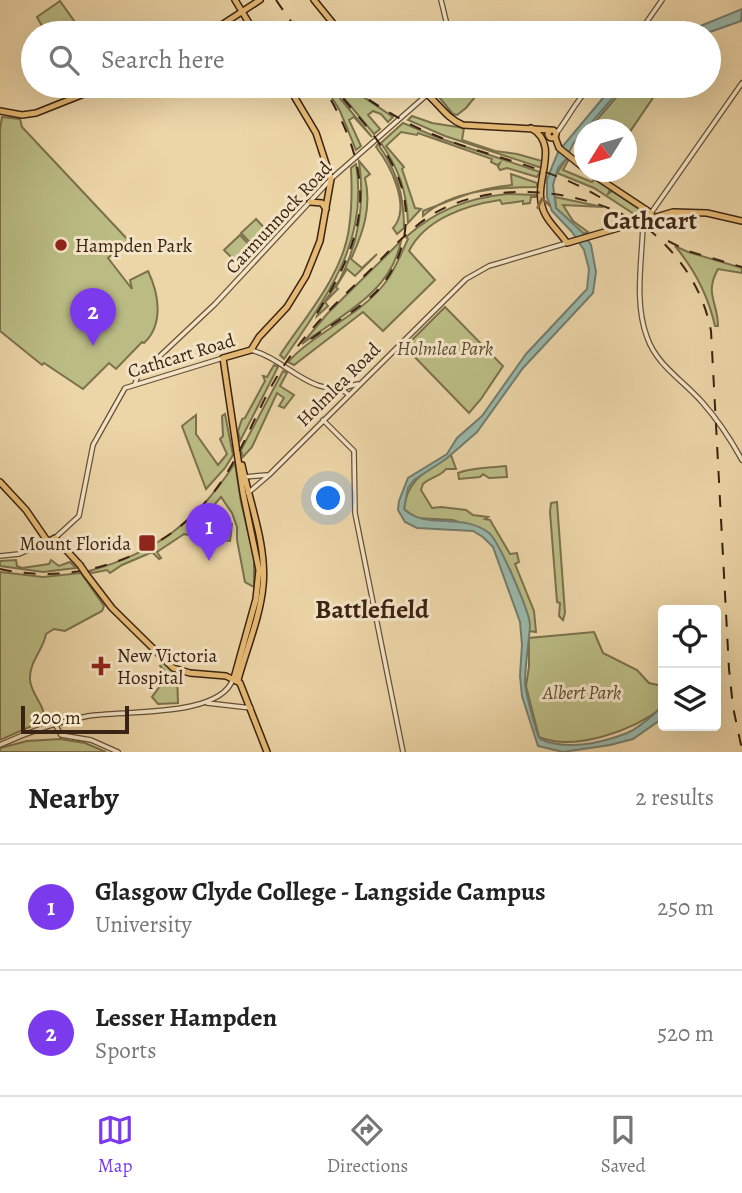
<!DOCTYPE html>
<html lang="en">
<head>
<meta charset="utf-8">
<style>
  body { margin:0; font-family:Alegreya,serif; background:#f2f2f2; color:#222 }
  .controls { position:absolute; right:21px; bottom:21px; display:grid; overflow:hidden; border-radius:7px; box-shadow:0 7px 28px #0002 }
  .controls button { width:63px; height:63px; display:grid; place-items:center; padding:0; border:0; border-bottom:2px solid #e0e0e0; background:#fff; color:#222; font:35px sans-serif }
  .compass { position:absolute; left:574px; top:119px; width:63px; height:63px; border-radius:50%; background:#fff; box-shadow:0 7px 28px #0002; rotate:233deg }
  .scale { position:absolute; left:21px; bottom:18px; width:108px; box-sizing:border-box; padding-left:7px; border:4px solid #3b2313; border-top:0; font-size:19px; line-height:24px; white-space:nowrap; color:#3b2313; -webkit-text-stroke:5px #f3e4c6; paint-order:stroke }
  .you { position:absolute; left:329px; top:499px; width:24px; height:24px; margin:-18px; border:5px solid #fff; border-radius:50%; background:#1a73e8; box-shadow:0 0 0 10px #1a73e833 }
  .badge { display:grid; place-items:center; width:46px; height:46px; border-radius:50%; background:#7c3aed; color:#fff; font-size:23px; font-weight:700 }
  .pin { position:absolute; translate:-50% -58px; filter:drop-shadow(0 2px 4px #0008) }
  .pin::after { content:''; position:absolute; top:37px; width:24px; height:21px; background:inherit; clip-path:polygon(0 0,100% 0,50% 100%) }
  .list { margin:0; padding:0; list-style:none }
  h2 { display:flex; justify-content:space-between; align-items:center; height:91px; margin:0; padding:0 28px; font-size:30px }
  h2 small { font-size:23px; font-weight:400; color:#767676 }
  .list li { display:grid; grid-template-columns:46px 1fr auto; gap:21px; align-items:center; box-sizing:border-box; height:126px; padding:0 28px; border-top:2px solid #e0e0e0 }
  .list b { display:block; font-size:26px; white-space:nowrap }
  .list p { margin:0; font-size:23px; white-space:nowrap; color:#767676 }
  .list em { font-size:23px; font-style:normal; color:#767676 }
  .icon { flex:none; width:38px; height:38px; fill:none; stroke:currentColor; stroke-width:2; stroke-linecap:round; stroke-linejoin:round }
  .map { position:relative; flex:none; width:742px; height:752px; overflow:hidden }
  .search { position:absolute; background:#fff; box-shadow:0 7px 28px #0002; left:21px; right:21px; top:21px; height:77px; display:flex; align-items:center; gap:18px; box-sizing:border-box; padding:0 24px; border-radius:38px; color:#767676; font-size:26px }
  .sheet { height:343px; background:#fff }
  nav { display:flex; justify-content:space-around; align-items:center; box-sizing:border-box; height:98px; border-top:2px solid #e0e0e0; background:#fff; font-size:19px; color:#767676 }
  nav a { display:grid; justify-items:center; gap:4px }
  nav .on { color:#7c3aed }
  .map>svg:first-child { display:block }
  .green { fill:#bbbc84; stroke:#7b704c; stroke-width:2 }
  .water { fill:#99b8aa; stroke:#737c6e; stroke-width:2 }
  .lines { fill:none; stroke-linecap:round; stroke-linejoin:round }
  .minor-casing { stroke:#675038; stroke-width:6 }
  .major-casing { stroke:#3b2313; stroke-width:8 }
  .minor { stroke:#f3e4c6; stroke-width:3.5 }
  .major { stroke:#e6ba74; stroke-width:5 }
  .rail { stroke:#3b2313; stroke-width:2; stroke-dasharray:12 12; stroke-linecap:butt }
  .major-bridge-casing { stroke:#3b2313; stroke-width:8; stroke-linecap:butt }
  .major-bridge { stroke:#e6ba74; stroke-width:5 }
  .oneway { stroke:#88673f }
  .poi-dot { fill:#8f2418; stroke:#f3e4c6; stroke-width:2.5 }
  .labels { text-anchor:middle; stroke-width:6; stroke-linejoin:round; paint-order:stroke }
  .street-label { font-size:19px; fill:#3b2313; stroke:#f3e4c6 }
  .poi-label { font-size:19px; fill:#3b2313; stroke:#f3e4c6; text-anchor:start }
  .park-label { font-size:19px; font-style:italic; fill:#5b492f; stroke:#f3e4c6 }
  .district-label { font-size:26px; font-weight:bold; fill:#3b2313; stroke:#f3e4c6 }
</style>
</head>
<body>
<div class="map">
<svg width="742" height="752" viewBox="0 0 742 752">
  <rect width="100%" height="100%" fill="#ecd5a7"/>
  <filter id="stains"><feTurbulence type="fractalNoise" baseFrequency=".00286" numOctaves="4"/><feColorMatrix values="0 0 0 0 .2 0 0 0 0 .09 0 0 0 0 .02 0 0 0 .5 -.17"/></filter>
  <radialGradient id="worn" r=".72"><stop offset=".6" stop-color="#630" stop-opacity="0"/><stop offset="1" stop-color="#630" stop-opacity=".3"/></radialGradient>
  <g class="green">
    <polygon points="60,1 77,25 79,33 46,33 37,17"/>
    <polygon points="325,86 330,86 372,137 354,117 349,120 361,146 356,150 340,111"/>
    <polygon points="334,86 347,86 393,117 388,122 381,114 373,111 368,115 380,129 374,134"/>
    <polygon points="445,86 484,86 466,108 457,115 453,114 438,96 438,92"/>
    <polygon points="626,86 661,86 627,136 626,130 589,129"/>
    <polygon points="412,116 432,123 464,128 462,140 495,151 517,154 542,161 542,168 445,136 408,120"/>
    <path d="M2,117L20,119L22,127L129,241L108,258L132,289L130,280L148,271C159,294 164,324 144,343L142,342L116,369L109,363L83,389L44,363L42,365L0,331V129Z"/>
    <path d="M403,123L439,138L540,172L537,177L507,168L500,170L498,167L500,163L497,165L491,162L492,159L418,133L417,135L401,132L386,146L404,167L402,169L415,208L421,209L408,223C407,192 399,169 381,143Z"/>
    <path d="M378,144C397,171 404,195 404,228L397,234L393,228C412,207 390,165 376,147Z"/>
    <polygon points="567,158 569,159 563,170 592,182 595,179 610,189 608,194 612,191 645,213 643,217 640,218 594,188 557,173"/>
    <path d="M359,161L370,174L365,178C372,207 363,233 351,259L362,268L377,254L355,276L347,269L336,287L338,289L325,302L328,306L317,316C321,304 333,291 340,279C359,242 365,202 359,161Z"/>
    <path d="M356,164C369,243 326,297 284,359L280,355C305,317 343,275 349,228C352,208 352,188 351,168Z"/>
    <path d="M511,174L537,183V187C501,187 451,190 423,216V211C457,198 474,189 512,185Z"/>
    <path d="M507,194L537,195V197H531L530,203L523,204V201L502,204L500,200C466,205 425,219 409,251L435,280L383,331L363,312L294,365L288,362C316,331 359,317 385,283C395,270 401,254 408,239L406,237C436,210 468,198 507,194Z"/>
    <polygon points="555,197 603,207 563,205 573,221 588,232 583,234 556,208"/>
    <polygon points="256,219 270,234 255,248 241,233"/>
    <polygon points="240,235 254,250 239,265 224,250"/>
    <path d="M401,241C391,293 341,315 302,344L327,314Z"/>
    <path d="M675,246L688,252L742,268V273L718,269C704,294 718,302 718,326H715C708,295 695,270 675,246Z"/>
    <polygon points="445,307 503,366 481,399 469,413 405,347"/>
    <polygon points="274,365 278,367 240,441 238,431 242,419 245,418 265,381 263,376 267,377"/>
    <polygon points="283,371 287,373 280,386 294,395 284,408 279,406 284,398 277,393 252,447 243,457 241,450"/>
    <polygon points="225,414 233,455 225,468 206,489 182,426 196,415 196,434 218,465 227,454 220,439 223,436 222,416"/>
    <path d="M451,455L456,469H446C440,477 430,477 423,484L421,490L432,508L441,507L466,510L473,515L488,517L485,519L490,520L510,554L517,553L519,562L515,564L534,611L536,632L529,631L524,604L510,570L490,534L453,520L416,518L404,509C407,478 428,471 451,455Z"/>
    <path d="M235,463L241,502L254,557V587L245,582L237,540V527L232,513L221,497L188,535L184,534L157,552L161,558L159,559L153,553H150L122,565L110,573L107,570L92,573L89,571C155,553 198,521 235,463Z"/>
    <path d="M506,466L507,477L489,478L483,474L480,477L459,479L458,473C473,467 490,468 506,466Z"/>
    <polygon points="557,502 565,613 563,620 559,616 560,603 557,602 550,512 551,503"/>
    <polygon points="212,522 232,524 230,541 210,539"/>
    <polygon points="16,560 17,566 22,568 49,564 51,560 59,566 70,562 76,568 43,572 0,566 0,561"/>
    <path d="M0,572L43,577L81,573L104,606L102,611L65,631L54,629L46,634C43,651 29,661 30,680C31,695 48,708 43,721L0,740Z"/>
    <path d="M594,632L603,653L637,670L649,683L663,686V707C634,730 575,752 539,737L526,686L529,667V638Z"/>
    <polygon points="163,661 177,674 178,703 158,704 152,697 168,675 160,666"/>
    <polygon points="60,739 85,743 106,752 0,752 0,748 27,741"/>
  </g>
  <g class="water">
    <polygon points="742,9 741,21 707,33 688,33 698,27"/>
    <path d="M613,86H623L573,144L566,159L558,168L553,185L556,208L583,233L591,245L596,272L593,293L523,368L477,432L446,459L414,480L408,488L404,509C425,530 463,512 489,533C499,541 530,613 530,625C529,643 525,664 525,683C525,690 536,733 540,739C566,751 602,743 627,733C641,727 652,715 663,706V718L633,739L610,745L563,752L538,746L522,696L520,676L522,645L520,622L493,547L483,537L473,531L417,528L405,522L398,510L399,501L408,478L447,454L457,438L482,416L526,354L587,289L589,269L584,250L572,232L552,211L547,197V179L561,145L563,146Z"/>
  </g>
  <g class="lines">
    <defs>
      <g id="minor">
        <polyline points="441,0 449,33"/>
        <polyline points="639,33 662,0"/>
        <path d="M556,134C568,118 577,100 590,86"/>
        <polyline points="651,213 742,83"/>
        <path d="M643,224C642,260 634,303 647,337C657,366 683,380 702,402C718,420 731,440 742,460"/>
        <path d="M251,350C277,357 293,376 317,385C329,390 339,385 349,395"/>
        <polyline points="135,384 138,375 144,371 215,304 331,179 437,86"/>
        <polyline points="342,388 358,384"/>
        <polyline points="323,420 354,451 355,513 403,752"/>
        <polyline points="244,477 267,475"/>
        <polyline points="248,493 269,475 466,279 489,266 567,243"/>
        <polyline points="55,538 79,516 93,445 125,388 223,358"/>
        <polyline points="0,556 19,554 48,542"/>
        <polyline points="207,703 251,708"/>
        <polyline points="55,724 61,735 91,740 118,752"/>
        <path d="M0,745C28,732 57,722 88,716C123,710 220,718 233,679"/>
      </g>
      <g id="major">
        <polyline points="235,0 255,33"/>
        <polyline points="314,0 341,33"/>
        <polyline points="209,33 260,0"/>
        <path d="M416,86C435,96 444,118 463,125L550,130"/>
        <polyline points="0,111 22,115 36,113 104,86"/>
        <path d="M531,128C561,145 534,180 542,206C545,220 559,231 567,243L673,212L707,213L742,221"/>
        <circle cx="552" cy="134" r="4"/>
        <polyline points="555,137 559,148 584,168"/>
        <polyline points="589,172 651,213 652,218"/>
        <polyline points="310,202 322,203 326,209"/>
        <polyline points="656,221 680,213"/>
        <polyline points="0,482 26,510 48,542 55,538 80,565"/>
        <polyline points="86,574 112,608 173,668 190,673 226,676 240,683 267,752"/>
        <polyline points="234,678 256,599 259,570 243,493 223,358 251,350 259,337 287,307 306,276 320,241 331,179 316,133 288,86"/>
        <path d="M238,680C246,650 260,618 263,586C267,546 250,504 242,465"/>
      </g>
    </defs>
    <use href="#minor" class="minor-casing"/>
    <use href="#major" class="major-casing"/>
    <use href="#minor" class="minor"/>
    <use href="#major" class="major"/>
    <g class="rail">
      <polyline points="276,0 299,33"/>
      <path d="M349,86C376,105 402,122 432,134C489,158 554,167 606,201"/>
      <path d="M647,228C680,255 703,289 711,331L729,669L733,707L742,750"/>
      <polyline points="668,241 688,251 742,267"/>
      <path d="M317,313C372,228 375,173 323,86"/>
      <path d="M311,339C333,323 357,311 376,292C392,275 402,253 405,231C413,171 369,130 334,88"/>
      <path d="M0,569C85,588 178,551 225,476C248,440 261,399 285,364C307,331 334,305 362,278C385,256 406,231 433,214C491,180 575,188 632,219"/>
    </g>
    <defs>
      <polyline id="major-bridge" points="80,565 86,574"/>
    </defs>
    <use href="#major-bridge" class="major-bridge-casing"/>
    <use href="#major-bridge" class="major-bridge"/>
  </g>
  <defs><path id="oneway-chevron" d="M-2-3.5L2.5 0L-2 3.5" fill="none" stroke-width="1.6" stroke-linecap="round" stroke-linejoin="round" transform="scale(1.75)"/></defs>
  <use class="oneway" href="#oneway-chevron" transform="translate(543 203) rotate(-102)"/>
  <g class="poi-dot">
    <circle cx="61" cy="245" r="7"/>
    <rect x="138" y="534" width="18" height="18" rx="3.5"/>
    <path d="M97.5 655.5h7v7h7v7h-7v7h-7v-7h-7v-7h7z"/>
  </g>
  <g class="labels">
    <g class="street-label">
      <text transform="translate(278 217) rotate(-47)" y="7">Carmunnock Road</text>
      <text transform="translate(181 355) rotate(-17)" y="7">Cathcart Road</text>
      <text transform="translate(338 384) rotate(-45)" y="7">Holmlea Road</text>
    </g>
    <g class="poi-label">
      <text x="75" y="252">Hampden Park</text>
      <text x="131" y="550" text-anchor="end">Mount Florida</text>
      <text x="117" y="662">New Victoria<tspan x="117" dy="22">Hospital</tspan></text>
    </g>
    <g class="park-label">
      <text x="445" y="355">Holmlea Park</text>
      <text x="582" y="699">Albert Park</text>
    </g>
    <g class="district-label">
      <text x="650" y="229">Cathcart</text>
      <text x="372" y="618">Battlefield</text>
    </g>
  </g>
  <rect width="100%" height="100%" filter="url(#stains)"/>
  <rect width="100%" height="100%" fill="url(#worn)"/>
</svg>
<div class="controls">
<button><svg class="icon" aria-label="locate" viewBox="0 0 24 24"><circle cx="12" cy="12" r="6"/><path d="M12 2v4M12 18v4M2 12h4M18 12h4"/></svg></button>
<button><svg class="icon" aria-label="layers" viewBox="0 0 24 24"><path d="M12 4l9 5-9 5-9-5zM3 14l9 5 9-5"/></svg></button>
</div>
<svg class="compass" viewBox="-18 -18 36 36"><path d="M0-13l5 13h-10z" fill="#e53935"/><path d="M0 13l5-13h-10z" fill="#767676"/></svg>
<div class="scale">200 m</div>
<div class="you"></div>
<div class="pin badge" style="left:209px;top:561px">1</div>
<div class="pin badge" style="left:93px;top:346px">2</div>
<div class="search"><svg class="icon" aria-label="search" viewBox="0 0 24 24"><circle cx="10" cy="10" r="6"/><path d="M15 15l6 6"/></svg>Search here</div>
</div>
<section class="sheet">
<h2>Nearby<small>2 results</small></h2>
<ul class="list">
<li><span class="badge">1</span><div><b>Glasgow Clyde College - Langside Campus</b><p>University</p></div><em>250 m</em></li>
<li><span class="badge">2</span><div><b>Lesser Hampden</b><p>Sports</p></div><em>520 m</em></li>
</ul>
</section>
<nav>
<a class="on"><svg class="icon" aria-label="map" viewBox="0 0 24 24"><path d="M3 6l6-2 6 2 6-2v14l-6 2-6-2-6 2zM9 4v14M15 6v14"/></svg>Map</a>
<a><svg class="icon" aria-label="directions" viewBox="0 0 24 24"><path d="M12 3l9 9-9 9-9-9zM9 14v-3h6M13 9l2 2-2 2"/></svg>Directions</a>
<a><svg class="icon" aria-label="saved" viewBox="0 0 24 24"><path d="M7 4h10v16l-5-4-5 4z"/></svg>Saved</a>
</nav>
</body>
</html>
